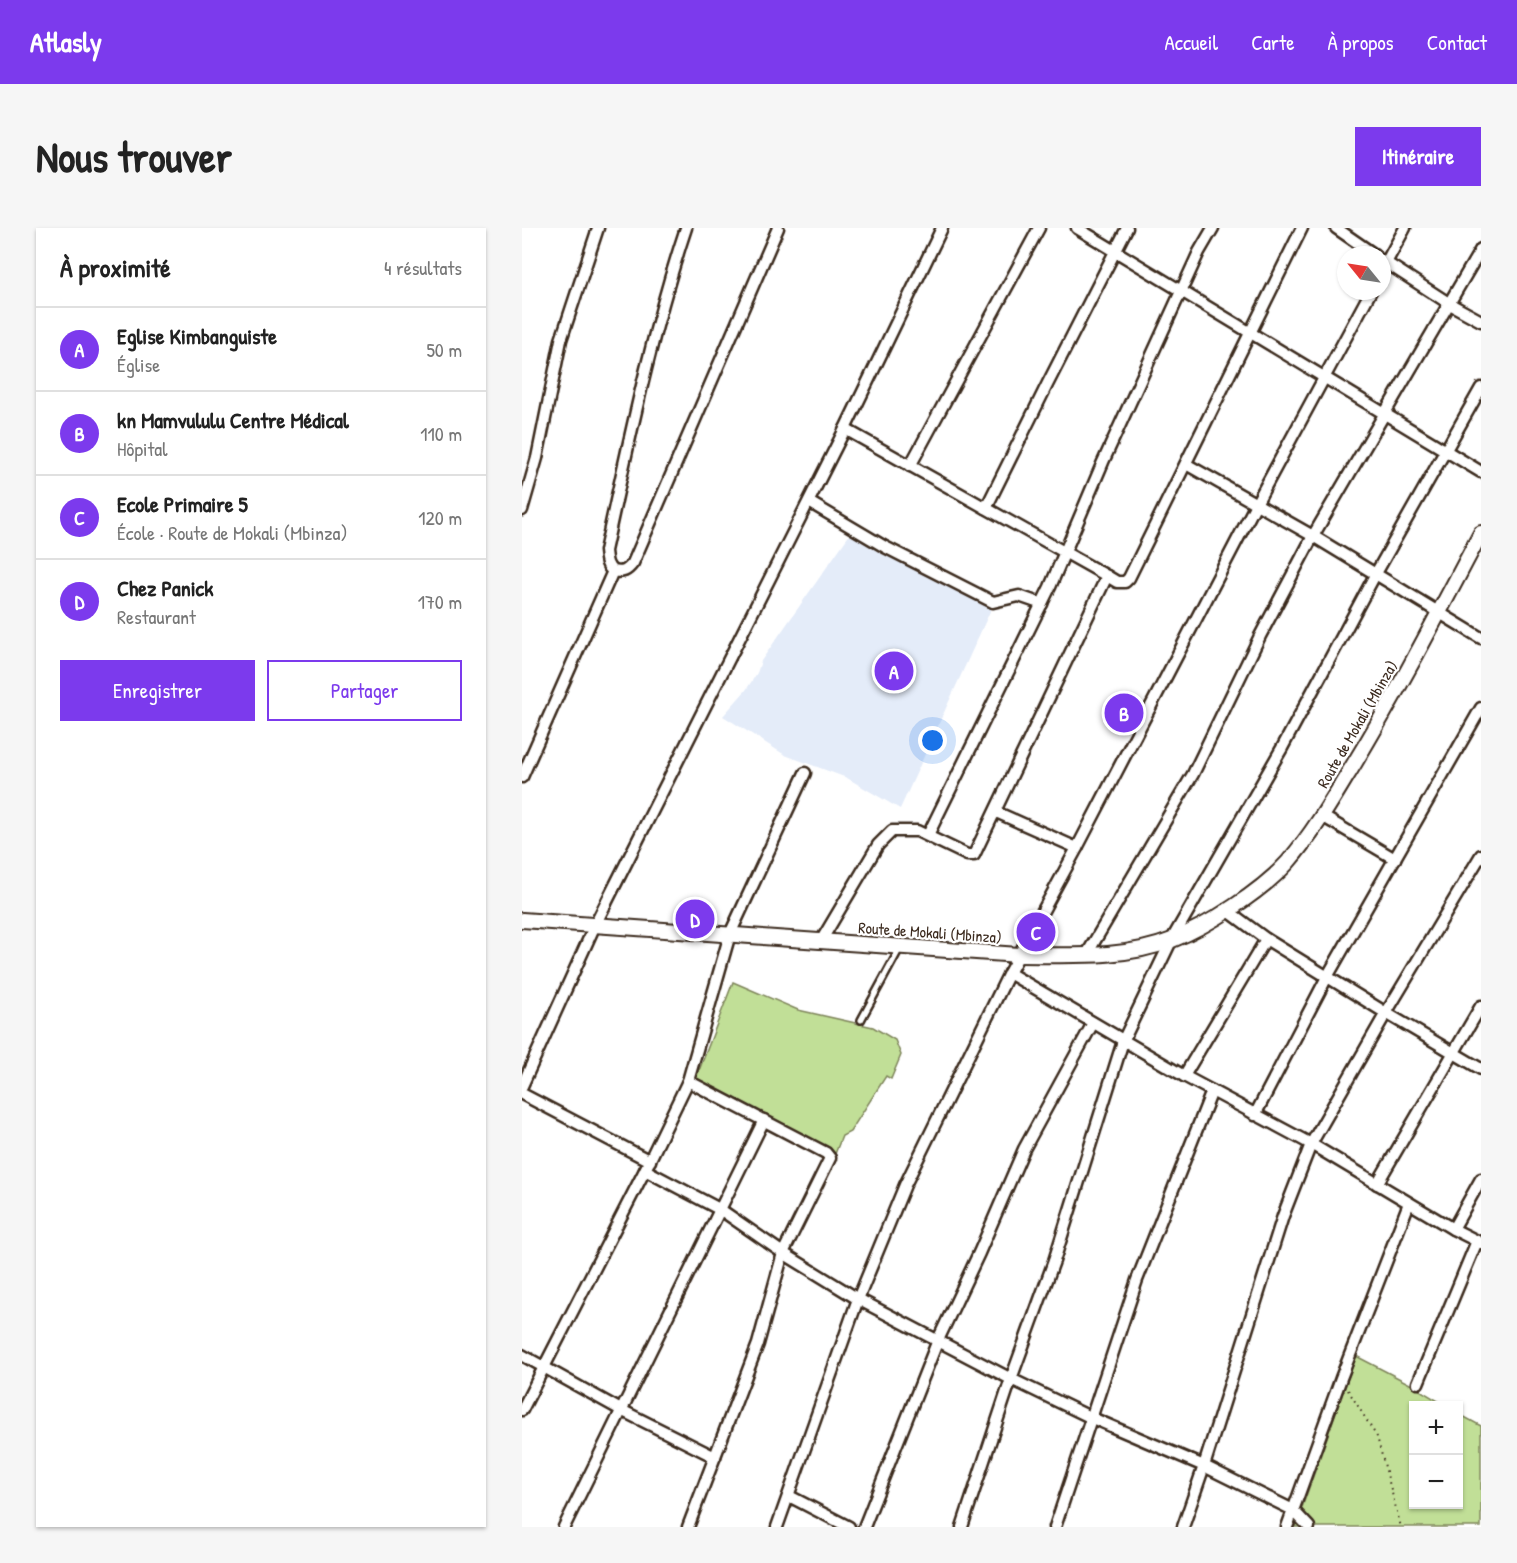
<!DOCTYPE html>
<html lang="fr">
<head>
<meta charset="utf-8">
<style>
  body { margin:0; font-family:"Patrick Hand",sans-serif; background:#f6f6f6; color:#222 }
  .controls { position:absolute; right:18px; bottom:18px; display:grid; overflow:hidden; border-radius:0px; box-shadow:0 2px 4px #0004 }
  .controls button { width:54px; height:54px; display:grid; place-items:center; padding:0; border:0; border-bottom:2px solid #e0e0e0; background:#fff; color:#222; font:30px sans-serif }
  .compass { position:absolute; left:815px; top:18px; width:54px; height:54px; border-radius:50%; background:#fff; box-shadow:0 2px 4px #0004; rotate:300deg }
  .you { position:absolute; left:411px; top:513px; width:21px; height:21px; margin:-15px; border:4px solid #fff; border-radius:50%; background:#1a73e8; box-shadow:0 0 0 9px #1a73e833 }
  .badge { display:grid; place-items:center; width:39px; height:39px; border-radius:50%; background:#7c3aed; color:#fff; font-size:20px; font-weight:700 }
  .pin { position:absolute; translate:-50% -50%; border:3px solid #fff; box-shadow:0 2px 6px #0006 }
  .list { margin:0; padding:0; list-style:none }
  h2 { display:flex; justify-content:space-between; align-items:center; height:78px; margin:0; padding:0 24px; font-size:26px }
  h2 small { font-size:20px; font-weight:400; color:#767676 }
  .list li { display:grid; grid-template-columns:39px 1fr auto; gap:18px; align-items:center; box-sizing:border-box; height:84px; padding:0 24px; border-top:2px solid #e0e0e0 }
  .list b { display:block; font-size:22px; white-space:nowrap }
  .list p { margin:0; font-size:20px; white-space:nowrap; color:#767676 }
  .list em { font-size:20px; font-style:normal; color:#767676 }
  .actions { display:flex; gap:12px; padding:18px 24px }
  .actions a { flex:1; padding:14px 0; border:2px solid #7c3aed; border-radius:0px; text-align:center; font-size:21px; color:#7c3aed }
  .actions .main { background:#7c3aed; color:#fff }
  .map { position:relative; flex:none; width:959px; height:1299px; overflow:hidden; border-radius:0px }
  header { display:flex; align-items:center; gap:36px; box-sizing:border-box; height:84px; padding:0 30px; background:#7c3aed; color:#fff }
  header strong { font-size:28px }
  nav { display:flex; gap:33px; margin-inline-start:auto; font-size:21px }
  .intro { display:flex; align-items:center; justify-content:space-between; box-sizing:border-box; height:144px; padding:0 36px }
  h1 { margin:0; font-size:42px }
  .button { padding:15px 27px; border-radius:0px; background:#7c3aed; color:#fff; font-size:21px; font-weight:700 }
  main { display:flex; gap:36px; padding:0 36px }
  aside { flex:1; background:#fff; border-radius:0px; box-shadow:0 2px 4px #0004 }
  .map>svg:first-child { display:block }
  .built { fill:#e4ecf9 }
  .green { fill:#c1df97; stroke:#7e845a; stroke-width:1.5 }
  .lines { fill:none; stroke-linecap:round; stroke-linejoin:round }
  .service-casing { stroke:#3b2a1e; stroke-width:10 }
  .minor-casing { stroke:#3b2a1e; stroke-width:15 }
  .tertiary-casing { stroke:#3b2a1e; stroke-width:18 }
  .path { stroke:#3b2a1e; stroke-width:2; stroke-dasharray:1.5 4.5; stroke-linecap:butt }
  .service { stroke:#fff; stroke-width:5 }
  .minor { stroke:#fff; stroke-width:10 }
  .tertiary { stroke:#fff; stroke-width:14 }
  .labels { text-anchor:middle; stroke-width:4.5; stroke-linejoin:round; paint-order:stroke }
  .street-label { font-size:16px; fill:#3b2a1e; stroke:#fff }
</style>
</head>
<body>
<header>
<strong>Atlasly</strong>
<nav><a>Accueil</a><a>Carte</a><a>À propos</a><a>Contact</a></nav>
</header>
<div class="intro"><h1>Nous trouver</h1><a class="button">Itinéraire</a></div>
<main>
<aside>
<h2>À proximité<small>4 résultats</small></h2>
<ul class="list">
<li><span class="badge">A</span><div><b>Eglise Kimbanguiste</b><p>Église</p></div><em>50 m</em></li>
<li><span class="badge">B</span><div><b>kn Mamvululu Centre Médical</b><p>Hôpital</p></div><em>110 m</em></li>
<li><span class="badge">C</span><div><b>Ecole Primaire 5</b><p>École · Route de Mokali (Mbinza)</p></div><em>120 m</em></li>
<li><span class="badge">D</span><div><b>Chez Panick</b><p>Restaurant</p></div><em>170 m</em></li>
</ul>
<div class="actions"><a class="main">Enregistrer</a><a>Partager</a></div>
</aside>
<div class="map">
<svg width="959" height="1299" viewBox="0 0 959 1299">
  <rect width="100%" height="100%" fill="#fff"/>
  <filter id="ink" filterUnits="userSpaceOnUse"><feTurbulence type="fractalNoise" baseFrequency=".0167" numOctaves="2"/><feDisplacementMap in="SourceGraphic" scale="12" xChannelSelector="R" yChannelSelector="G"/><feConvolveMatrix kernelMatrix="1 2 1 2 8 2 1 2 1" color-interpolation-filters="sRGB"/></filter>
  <g filter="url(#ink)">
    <polygon class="built" points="328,306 470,379 378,581 325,550 263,527 201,488 224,462 235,445 239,433"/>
    <g class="green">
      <polygon points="211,754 276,782 351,799 373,812 379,827 369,851 364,848 328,904 320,908 313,926 173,853"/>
      <polygon points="834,1128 886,1155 923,1177 892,1178 892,1276 936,1276 937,1186 959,1198 959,1299 773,1299"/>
    </g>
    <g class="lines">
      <defs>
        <polyline id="service" points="339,792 378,720"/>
        <g id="minor">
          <polyline points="555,0 959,244"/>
          <polyline points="814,0 853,27"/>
          <polyline points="860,32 928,76 959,93"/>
          <polyline points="860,42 883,0"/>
          <polyline points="323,201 585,348"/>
          <polyline points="664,236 791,308 959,410"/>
          <polyline points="388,238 517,0"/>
          <polyline points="287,274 363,319 471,374 497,368 520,376"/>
          <polyline points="464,280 526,155 605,0"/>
          <polyline points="0,282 15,230 39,112 76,0"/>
          <path d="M91,343C84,338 84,331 83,323C107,214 129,105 164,0"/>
          <path d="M0,549L91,343C101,345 105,343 111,335L256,0"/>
          <polyline points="474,584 555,620"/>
          <polyline points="800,588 873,631"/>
          <polyline points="406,607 528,359 581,234 677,24 691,0"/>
          <polyline points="705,682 744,711 864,785 959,627"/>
          <polyline points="299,713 356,617 370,603 395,603 445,627 452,627 585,348 595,354 603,354 607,350 780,0"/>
          <polyline points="565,726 671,546 738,408 791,308 959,21"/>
          <polyline points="487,745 662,848 789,916 931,1001 959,1015"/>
          <polyline points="662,848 744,711"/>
          <polyline points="0,858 73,697 323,201 420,0"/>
          <polyline points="0,866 128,933"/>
          <polyline points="733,887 805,749 959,480"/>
          <polyline points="123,942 199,982 261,1025 336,1071 489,1151 570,1190 682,1238 771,1282 787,1299"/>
          <polyline points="855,956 959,778"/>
          <polyline points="931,1001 959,951"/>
          <polyline points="0,1127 99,1182 193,1229"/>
          <polyline points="896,1155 955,1013"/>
          <polyline points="0,1182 123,942 166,853 208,706 283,545"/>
          <polyline points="267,1268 327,1299"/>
          <polyline points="42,1299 242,892"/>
          <polyline points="166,1299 236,1116 261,1025 308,930 304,925 166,853"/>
          <polyline points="255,1299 336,1071 383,957 487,745 555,620 734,276 849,63"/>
          <polyline points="342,1299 416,1112 457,1025 502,921 571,795"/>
          <polyline points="440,1299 489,1151 532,1033 601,813 649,713 760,520 853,347 959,160"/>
          <polyline points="533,1299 615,1052 690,863"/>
          <polyline points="661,1299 682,1238 761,988 789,916 864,785 959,841"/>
          <polyline points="765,1299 819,1150 887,975"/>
        </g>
        <path id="tertiary" d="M0,692L497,727C547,727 603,731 650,712C686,698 740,663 766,634C792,604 812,569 832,536C878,460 918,382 959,305"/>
      </defs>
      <use href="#service" class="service-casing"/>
      <use href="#minor" class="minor-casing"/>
      <use href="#tertiary" class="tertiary-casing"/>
      <polyline class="path" points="826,1162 855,1209 879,1299"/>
      <use href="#service" class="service"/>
      <use href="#minor" class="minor"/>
      <use href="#tertiary" class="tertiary"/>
    </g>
  </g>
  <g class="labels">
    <g class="street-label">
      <text transform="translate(835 496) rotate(-60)" y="6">Route de Mokali (Mbinza)</text>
      <text transform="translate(408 704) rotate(4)" y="6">Route de Mokali (Mbinza)</text>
    </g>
  </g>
</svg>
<div class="controls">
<button>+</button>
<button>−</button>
</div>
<svg class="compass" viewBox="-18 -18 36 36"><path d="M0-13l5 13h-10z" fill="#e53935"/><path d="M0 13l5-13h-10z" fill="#767676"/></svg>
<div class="you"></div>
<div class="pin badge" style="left:372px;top:443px">A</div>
<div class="pin badge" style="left:602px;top:485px">B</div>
<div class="pin badge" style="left:514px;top:704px">C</div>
<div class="pin badge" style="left:173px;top:691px">D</div>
</div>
</main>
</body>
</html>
